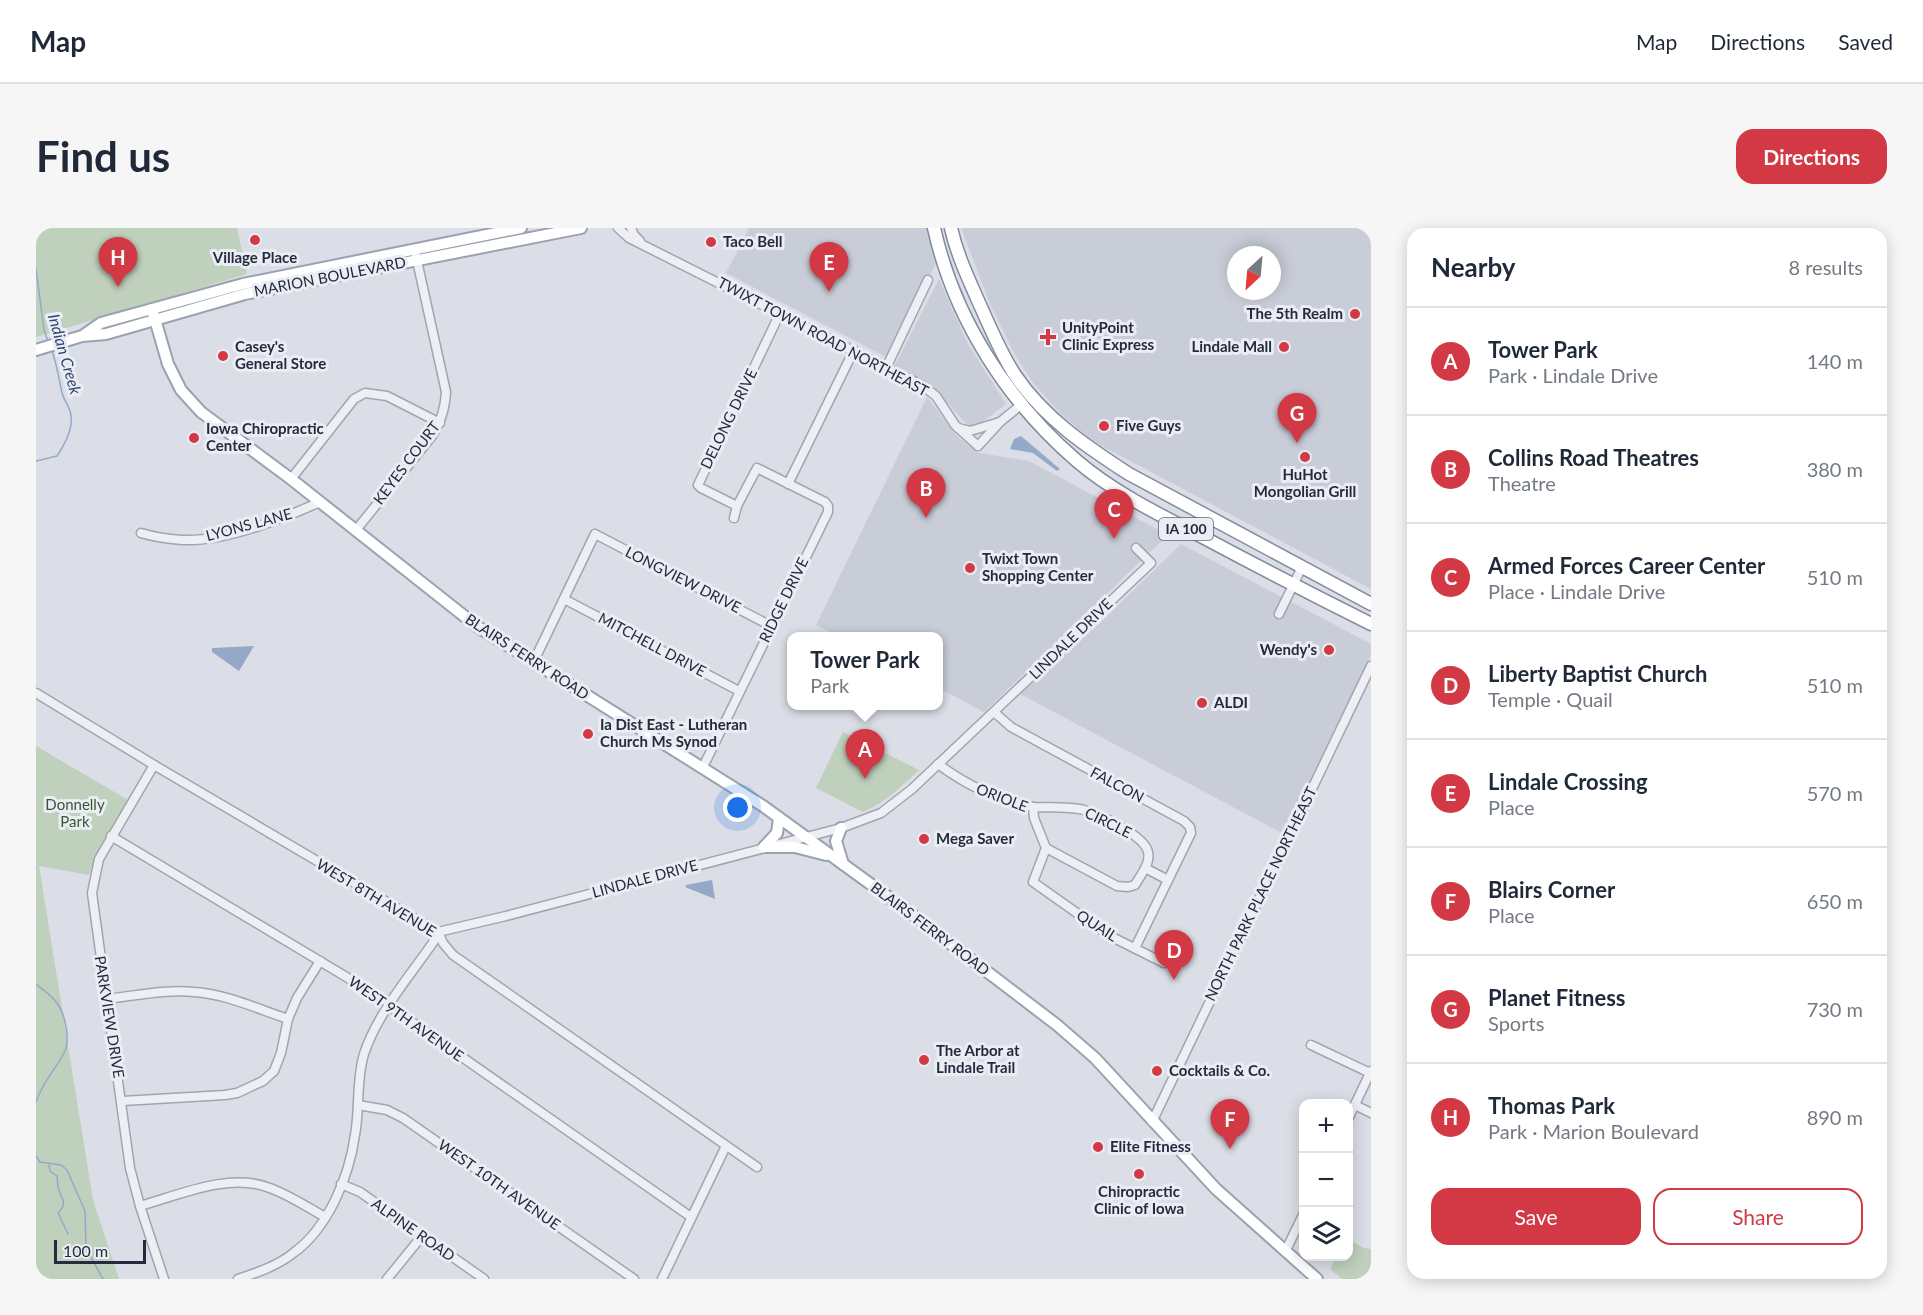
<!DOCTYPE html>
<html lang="en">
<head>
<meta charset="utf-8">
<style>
  body { margin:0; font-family:Lato,sans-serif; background:#f6f6f7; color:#1f2937 }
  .controls { position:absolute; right:18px; bottom:18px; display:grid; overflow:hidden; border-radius:12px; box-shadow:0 3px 15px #0003 }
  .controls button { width:54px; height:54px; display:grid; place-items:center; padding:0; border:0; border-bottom:2px solid #e0e1e3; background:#fff; color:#1f2937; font:30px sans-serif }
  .compass { position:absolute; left:1191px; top:18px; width:54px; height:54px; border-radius:50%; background:#fff; box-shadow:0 3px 15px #0003; rotate:206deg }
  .scale { position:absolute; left:18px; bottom:15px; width:92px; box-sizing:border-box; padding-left:6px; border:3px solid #252b3c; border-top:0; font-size:16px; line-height:21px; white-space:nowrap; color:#252b3c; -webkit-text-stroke:4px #eaedf4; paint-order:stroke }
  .you { position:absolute; left:702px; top:580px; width:21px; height:21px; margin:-15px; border:4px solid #fff; border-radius:50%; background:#1a73e8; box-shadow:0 0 0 9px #1a73e833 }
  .badge { display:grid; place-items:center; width:39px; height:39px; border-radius:50%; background:#d23944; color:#fff; font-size:20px; font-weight:700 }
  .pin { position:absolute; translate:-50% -50px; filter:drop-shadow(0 2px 3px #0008) }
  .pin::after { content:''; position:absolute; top:32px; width:21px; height:18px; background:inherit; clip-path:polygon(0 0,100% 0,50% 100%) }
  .popup { position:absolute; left:751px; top:404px; width:156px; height:78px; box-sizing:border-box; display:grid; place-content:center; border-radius:12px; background:#fff; filter:drop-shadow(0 2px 4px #0005); font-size:20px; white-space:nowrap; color:#747a83 }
  .popup b { font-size:22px; color:#1f2937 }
  .popup::after { content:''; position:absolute; left:50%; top:100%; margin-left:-12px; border:12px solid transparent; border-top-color:#fff }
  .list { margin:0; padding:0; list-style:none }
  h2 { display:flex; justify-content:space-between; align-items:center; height:78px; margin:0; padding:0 24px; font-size:26px }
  h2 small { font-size:20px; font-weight:400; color:#747a83 }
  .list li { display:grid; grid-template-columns:39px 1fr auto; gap:18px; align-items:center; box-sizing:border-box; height:108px; padding:0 24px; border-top:2px solid #e0e1e3 }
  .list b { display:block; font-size:22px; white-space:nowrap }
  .list p { margin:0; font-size:20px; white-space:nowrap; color:#747a83 }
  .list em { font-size:20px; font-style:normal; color:#747a83 }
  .actions { display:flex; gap:12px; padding:18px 24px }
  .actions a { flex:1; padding:14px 0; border:2px solid #d23944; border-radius:18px; text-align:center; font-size:21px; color:#d23944 }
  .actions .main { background:#d23944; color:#fff }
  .icon { flex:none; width:33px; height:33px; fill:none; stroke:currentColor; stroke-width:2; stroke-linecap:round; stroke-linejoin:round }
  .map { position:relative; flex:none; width:1335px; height:1051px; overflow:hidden; border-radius:18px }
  header { display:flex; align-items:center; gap:36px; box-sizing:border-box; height:84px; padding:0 30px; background:#fff; border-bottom:2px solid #e0e1e3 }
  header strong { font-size:28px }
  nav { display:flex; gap:33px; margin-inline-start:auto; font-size:21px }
  .intro { display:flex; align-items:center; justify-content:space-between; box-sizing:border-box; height:144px; padding:0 36px }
  h1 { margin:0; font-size:42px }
  .button { padding:15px 27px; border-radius:18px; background:#d23944; color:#fff; font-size:21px; font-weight:700 }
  main { display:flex; gap:36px; padding:0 36px }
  aside { flex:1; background:#fff; border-radius:18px; box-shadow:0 3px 15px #0003 }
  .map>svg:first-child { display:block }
  .built { fill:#c9cdd8; fill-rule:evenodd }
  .green { fill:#bfd0bc }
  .water { fill:#94a9c8 }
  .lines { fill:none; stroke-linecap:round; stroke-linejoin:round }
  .stream { stroke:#94a9c8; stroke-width:1.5 }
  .minor-casing { stroke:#a1a5b0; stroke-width:11 }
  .major-casing { stroke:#9aa2b2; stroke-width:14 }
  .highway-casing { stroke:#828b9d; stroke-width:15 }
  .minor { stroke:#eeeff4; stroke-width:8 }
  .major { stroke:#fff; stroke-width:10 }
  .highway { stroke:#fff; stroke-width:12 }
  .poi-dot { fill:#d23944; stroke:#eaedf4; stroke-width:2 }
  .labels { text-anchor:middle; stroke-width:6; stroke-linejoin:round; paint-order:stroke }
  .shield { fill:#eaedf4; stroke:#606573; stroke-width:1.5 }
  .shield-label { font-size:14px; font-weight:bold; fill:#252b3c }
  .poi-label { font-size:15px; font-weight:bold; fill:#252b3c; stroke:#eaedf4; text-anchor:start }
  .street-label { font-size:15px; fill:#252b3c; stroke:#eaedf4 }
  .park-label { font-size:15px; fill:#365831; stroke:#eaedf4 }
  .water-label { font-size:16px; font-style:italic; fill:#2e4771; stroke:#eaedf4 }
</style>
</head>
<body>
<header>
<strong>Map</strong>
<nav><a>Map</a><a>Directions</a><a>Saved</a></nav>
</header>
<div class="intro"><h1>Find us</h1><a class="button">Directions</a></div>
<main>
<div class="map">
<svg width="1335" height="1051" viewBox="0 0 1335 1051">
  <rect width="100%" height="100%" fill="#dbdee6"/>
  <g class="built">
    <polygon points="713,0 892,0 901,33 854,131 690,45"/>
    <path d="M925,0H1335V361L1053,211L1023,184L997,155L978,125L954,76ZM1200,27H1236V63H1200Z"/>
    <polygon points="903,51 932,116 970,176 936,202 896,158 859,137"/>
    <polygon points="891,169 921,208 943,225 993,233 1132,307 948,484 903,460 902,408 802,408 780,397"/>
    <polygon points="1145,316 1335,416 1335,427 1248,606 984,466 1067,392"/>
  </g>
  <g class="green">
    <polygon points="0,0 201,0 211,46 0,109"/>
    <path d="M807,504L883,542C865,559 850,574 827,584L780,560Z"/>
    <polygon points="0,518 92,572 62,623 53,647 3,638 57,972 83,1051 0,1051"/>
    <polygon points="1313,1012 1328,1020 1335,1021 1335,1051 1306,1051 1294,1041 1299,1030 1296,1029 1312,1028"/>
  </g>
  <g class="water">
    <polygon points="985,208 1024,241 1021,243 997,225 974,221 978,211"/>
    <polygon points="218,418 203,443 176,424 176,420"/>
    <polygon points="676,652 679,671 649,659 650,657"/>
  </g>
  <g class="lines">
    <g class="stream">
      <polyline points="0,41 8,102 12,113"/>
      <path d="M0,233L21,228C29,216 39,198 34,183C32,177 28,172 26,165C23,151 21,137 16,123"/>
      <path d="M0,756C7,762 15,767 21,775C29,786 35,812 28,825C19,842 6,855 0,874"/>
      <polyline points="0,928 4,934 25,937 31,942 49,983 50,1020 67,1051"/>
      <path d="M13,937L14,943L21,948C22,952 21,955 22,958C23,970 34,973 22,985L32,1006"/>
    </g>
    <defs>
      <g id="minor">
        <polyline points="582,0 593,10 887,158 900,168 919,197 942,218 964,194 986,176"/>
        <polyline points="595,0 598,7 604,13"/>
        <polyline points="851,138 892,52"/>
        <polyline points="922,200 934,203 964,194"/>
        <polyline points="255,251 318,171 329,165 351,168 404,195"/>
        <polyline points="752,256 818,122"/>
        <polyline points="701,278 665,260 662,257 744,85"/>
        <path d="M320,302L396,208C405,193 409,181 410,164L380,28"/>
        <path d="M105,305C118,309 133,311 146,312C188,314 246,291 284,274"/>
        <polyline points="528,371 703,463"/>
        <polyline points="1243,386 1266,339"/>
        <polyline points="497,435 559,306 735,398"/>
        <polyline points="0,465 118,537 402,704 407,715 417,727 721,939"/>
        <polyline points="958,484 975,499 1148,593 1154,599 1155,605 1099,720"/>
        <path d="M902,536C933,559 959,570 997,579L998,590L1010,620L997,654L1072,707L1128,735"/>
        <polyline points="118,537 63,631 56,665 94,940 104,978 128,1051"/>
        <polyline points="667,539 792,284 792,278 789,274 721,240 701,278 698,290"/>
        <path d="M997,579C1013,580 1032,578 1048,582C1063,586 1109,608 1112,624C1115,635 1104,648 1099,657L1092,659L1081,658L1010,620"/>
        <polyline points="75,608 352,774 353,778 655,989"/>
        <polyline points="1109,640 1132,652"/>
        <polyline points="402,704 470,688 805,600 845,585 876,561 1115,335 1100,320"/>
        <path d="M70,771C99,768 129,761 158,764C190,766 222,781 252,791"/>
        <polyline points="1275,817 1334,845"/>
        <polyline points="86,873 189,867 201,865 227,853 238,843 245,825 252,791 261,770 284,733"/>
        <polyline points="322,877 351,882 367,890 598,1051"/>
        <polyline points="1319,877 1335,885"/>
        <polyline points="1312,891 1335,843"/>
        <polyline points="1116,894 1335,438"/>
        <polyline points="305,956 324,964 448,1051"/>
        <path d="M104,978C143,967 192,945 231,959C252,966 271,979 289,989"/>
        <polyline points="1249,1024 1268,985"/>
        <path d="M202,1051C220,1045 241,1038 256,1026C292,1001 313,949 319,907C324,880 320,852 328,826C342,784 374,748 398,713L402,704"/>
        <polyline points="351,1051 386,1008"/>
        <polyline points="626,1051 690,918"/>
      </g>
      <g id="major">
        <polyline points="116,81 132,136 145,162 165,184 255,251 442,399 727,578 873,684 1021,797 1059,830 1180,961 1281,1051"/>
        <polyline points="49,106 65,95 207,56 485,0"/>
        <polyline points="0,122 46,108 70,106 209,66 545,0"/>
        <polyline points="805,600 800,613 807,636"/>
        <polyline points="728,619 759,619 790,627"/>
        <polyline points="728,619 741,605 743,590"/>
      </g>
      <g id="highway">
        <path d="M898,0C918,90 971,173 1041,233C1076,263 1120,285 1161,306C1219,337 1277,367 1335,396"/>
        <path d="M915,0C921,27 933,52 944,77C955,101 965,126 979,147C1008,190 1051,219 1093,246L1335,376"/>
      </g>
    </defs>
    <use href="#minor" class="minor-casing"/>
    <use href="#major" class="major-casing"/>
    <use href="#highway" class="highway-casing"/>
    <use href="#minor" class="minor"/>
    <use href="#major" class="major"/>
    <use href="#highway" class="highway"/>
  </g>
  <g class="poi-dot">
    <circle cx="219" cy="12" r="6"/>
    <circle cx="675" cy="14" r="6"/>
    <circle cx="1319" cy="86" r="6"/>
    <path d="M1009 100h6v6h6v6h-6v6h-6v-6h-6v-6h6z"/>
    <circle cx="1248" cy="119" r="6"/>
    <circle cx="187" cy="128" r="6"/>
    <circle cx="1068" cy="198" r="6"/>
    <circle cx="158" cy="210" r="6"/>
    <circle cx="1269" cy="229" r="6"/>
    <circle cx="934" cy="340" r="6"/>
    <circle cx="1293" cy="422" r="6"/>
    <circle cx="1166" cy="475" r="6"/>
    <circle cx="552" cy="506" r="6"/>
    <circle cx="888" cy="611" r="6"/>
    <circle cx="888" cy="832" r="6"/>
    <circle cx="1121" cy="843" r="6"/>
    <circle cx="1062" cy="919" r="6"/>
    <circle cx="1103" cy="946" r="6"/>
  </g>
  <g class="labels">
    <rect class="shield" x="1123" y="290" width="54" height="22" rx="4.5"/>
    <g class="shield-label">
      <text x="1150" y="306">IA 100</text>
    </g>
    <g class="poi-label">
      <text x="687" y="19">Taco Bell</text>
      <text x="219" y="35" text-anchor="middle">Village Place</text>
      <text x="1307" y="91" text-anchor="end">The 5th Realm</text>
      <text x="1026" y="105">UnityPoint<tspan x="1026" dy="17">Clinic Express</tspan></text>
      <text x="199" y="124">Casey's<tspan x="199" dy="17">General Store</tspan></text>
      <text x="1236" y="124" text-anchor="end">Lindale Mall</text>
      <text x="1080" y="203">Five Guys</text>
      <text x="170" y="206">Iowa Chiropractic<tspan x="170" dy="17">Center</tspan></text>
      <text x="1269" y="252" text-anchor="middle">HuHot<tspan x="1269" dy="17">Mongolian Grill</tspan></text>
      <text x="946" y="336">Twixt Town<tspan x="946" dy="17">Shopping Center</tspan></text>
      <text x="1281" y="427" text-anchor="end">Wendy's</text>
      <text x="1178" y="480">ALDI</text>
      <text x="564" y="502">Ia Dist East - Lutheran<tspan x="564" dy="17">Church Ms Synod</tspan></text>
      <text x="900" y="616">Mega Saver</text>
      <text x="900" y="828">The Arbor at<tspan x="900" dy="17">Lindale Trail</tspan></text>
      <text x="1133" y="848">Cocktails &amp; Co.</text>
      <text x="1074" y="924">Elite Fitness</text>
      <text x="1103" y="969" text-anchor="middle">Chiropractic<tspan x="1103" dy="17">Clinic of Iowa</tspan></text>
    </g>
    <g class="street-label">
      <text transform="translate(294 49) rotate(-11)" y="5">MARION BOULEVARD</text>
      <text transform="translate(787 109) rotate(28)" y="5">TWIXT TOWN ROAD NORTHEAST</text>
      <text transform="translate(693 191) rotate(-64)" y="5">DELONG DRIVE</text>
      <text transform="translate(371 235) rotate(-53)" y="5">KEYES COURT</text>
      <text transform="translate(213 297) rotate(-15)" y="5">LYONS LANE</text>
      <text transform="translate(647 352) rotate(27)" y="5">LONGVIEW DRIVE</text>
      <text transform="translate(748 372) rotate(-64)" y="5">RIDGE DRIVE</text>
      <text transform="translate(1035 411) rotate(-44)" y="5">LINDALE DRIVE</text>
      <text transform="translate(616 417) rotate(28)" y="5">MITCHELL DRIVE</text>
      <text transform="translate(491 429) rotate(33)" y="5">BLAIRS FERRY ROAD</text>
      <text transform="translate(1081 557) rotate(28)" y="5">FALCON</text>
      <text transform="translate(966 570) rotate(21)" y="5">ORIOLE</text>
      <text transform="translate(1072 595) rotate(26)" y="5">CIRCLE</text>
      <text transform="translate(609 651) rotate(-15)" y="5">LINDALE DRIVE</text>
      <text transform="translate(1225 666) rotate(-64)" y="5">NORTH PARK PLACE NORTHEAST</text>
      <text transform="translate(340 670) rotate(31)" y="5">WEST 8TH AVENUE</text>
      <text transform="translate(1061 698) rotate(32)" y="5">QUAIL</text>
      <text transform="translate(894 701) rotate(37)" y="5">BLAIRS FERRY ROAD</text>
      <text transform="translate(73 789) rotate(81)" y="5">PARKVIEW DRIVE</text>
      <text transform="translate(370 791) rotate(35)" y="5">WEST 9TH AVENUE</text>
      <text transform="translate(463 957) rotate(35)" y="5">WEST 10TH AVENUE</text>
      <text transform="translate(377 1002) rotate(35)" y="5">ALPINE ROAD</text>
    </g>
    <g class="park-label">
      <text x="39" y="582">Donnelly<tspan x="39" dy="17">Park</tspan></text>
    </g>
    <g class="water-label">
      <text transform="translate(29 126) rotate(74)" y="6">Indian Creek</text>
    </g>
  </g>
</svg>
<div class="controls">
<button>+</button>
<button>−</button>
<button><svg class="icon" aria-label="layers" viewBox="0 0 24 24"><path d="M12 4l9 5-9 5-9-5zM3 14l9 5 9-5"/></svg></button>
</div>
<svg class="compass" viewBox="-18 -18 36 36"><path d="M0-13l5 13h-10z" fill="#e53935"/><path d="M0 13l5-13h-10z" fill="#747a83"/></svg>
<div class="scale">100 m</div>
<div class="you"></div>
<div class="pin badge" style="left:829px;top:551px">A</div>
<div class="popup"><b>Tower Park</b>Park</div>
<div class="pin badge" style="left:890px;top:290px">B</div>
<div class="pin badge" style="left:1078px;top:311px">C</div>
<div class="pin badge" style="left:1138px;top:752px">D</div>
<div class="pin badge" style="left:793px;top:64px">E</div>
<div class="pin badge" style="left:1194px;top:921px">F</div>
<div class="pin badge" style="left:1261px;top:215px">G</div>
<div class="pin badge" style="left:82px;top:59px">H</div>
</div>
<aside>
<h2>Nearby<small>8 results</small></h2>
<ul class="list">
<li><span class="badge">A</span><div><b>Tower Park</b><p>Park · Lindale Drive</p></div><em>140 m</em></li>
<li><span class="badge">B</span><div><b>Collins Road Theatres</b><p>Theatre</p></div><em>380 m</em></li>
<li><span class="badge">C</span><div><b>Armed Forces Career Center</b><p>Place · Lindale Drive</p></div><em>510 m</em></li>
<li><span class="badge">D</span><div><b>Liberty Baptist Church</b><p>Temple · Quail</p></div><em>510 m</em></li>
<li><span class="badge">E</span><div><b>Lindale Crossing</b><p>Place</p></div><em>570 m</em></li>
<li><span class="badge">F</span><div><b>Blairs Corner</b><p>Place</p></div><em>650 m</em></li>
<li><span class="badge">G</span><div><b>Planet Fitness</b><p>Sports</p></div><em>730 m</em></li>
<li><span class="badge">H</span><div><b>Thomas Park</b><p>Park · Marion Boulevard</p></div><em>890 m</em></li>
</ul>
<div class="actions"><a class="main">Save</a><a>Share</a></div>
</aside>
</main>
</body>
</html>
